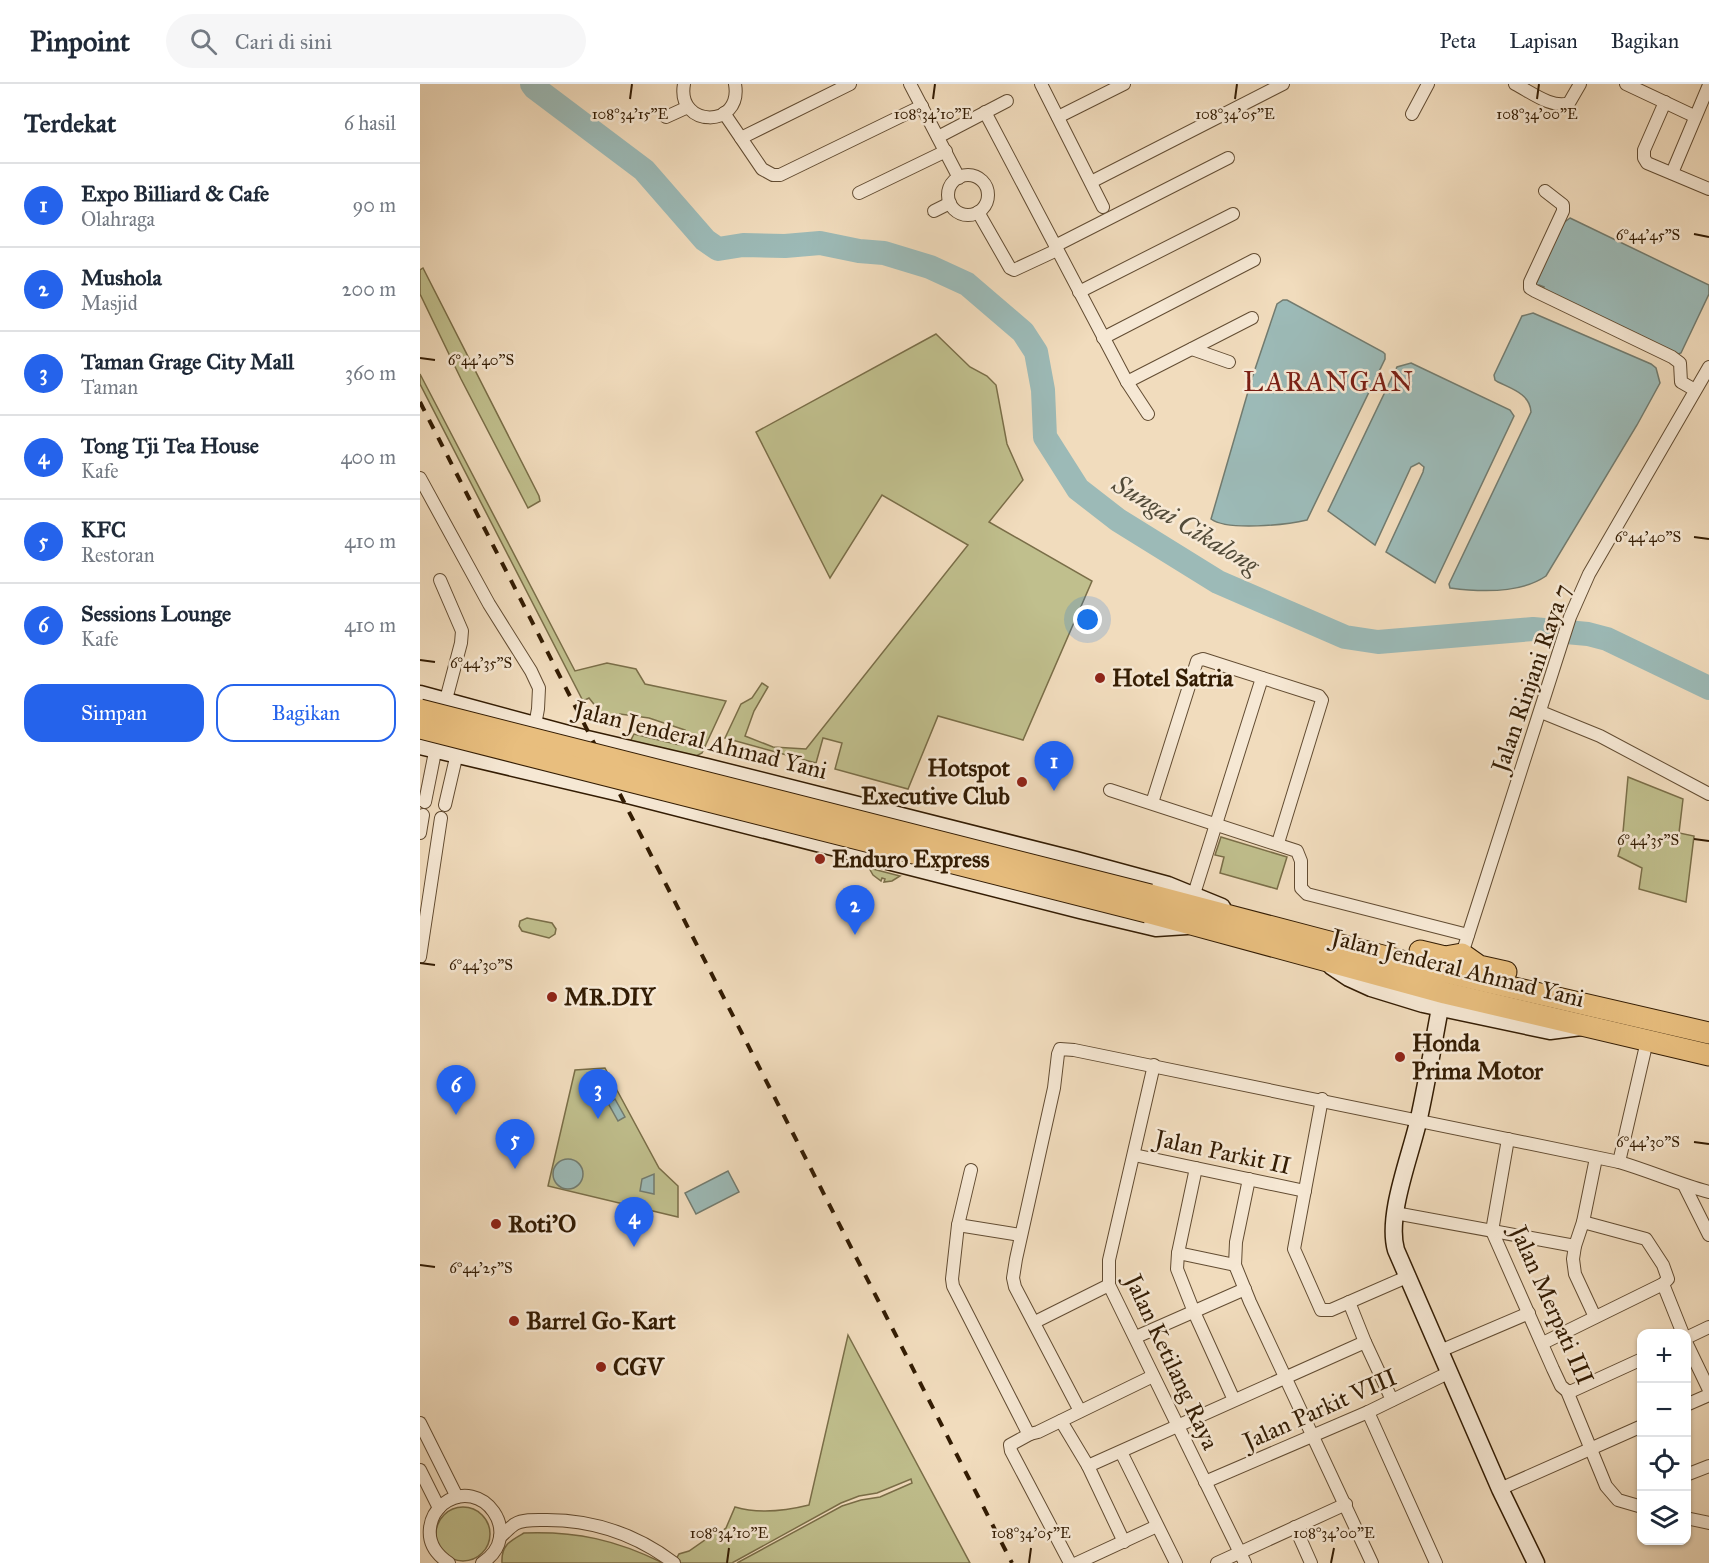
<!DOCTYPE html>
<html lang="id">
<head>
<meta charset="utf-8">
<style>
  body { margin:0; font-family:"IM FELL Great Primer",serif; background:#f6f6f7; color:#1f2937 }
  .controls { position:absolute; right:18px; bottom:18px; display:grid; overflow:hidden; border-radius:12px; box-shadow:0 2px 4px #0004 }
  .controls button { width:54px; height:54px; display:grid; place-items:center; padding:0; border:0; border-bottom:2px solid #e0e1e3; background:#fff; color:#1f2937; font:30px sans-serif }
  .you { position:absolute; left:668px; top:536px; width:21px; height:21px; margin:-15px; border:4px solid #fff; border-radius:50%; background:#1a73e8; box-shadow:0 0 0 9px #1a73e833 }
  .badge { display:grid; place-items:center; width:39px; height:39px; border-radius:50%; background:#2563eb; color:#fff; font-size:20px; font-weight:700 }
  .pin { position:absolute; translate:-50% -50px; filter:drop-shadow(0 2px 3px #0008) }
  .pin::after { content:''; position:absolute; top:32px; width:21px; height:18px; background:inherit; clip-path:polygon(0 0,100% 0,50% 100%) }
  .list { margin:0; padding:0; list-style:none }
  h2 { display:flex; justify-content:space-between; align-items:center; height:78px; margin:0; padding:0 24px; font-size:26px }
  h2 small { font-size:20px; font-weight:400; color:#747a83 }
  .list li { display:grid; grid-template-columns:39px 1fr auto; gap:18px; align-items:center; box-sizing:border-box; height:84px; padding:0 24px; border-top:2px solid #e0e1e3 }
  .list b { display:block; font-size:22px; white-space:nowrap }
  .list p { margin:0; font-size:20px; white-space:nowrap; color:#747a83 }
  .list em { font-size:20px; font-style:normal; color:#747a83 }
  .actions { display:flex; gap:12px; padding:18px 24px }
  .actions a { flex:1; padding:14px 0; border:2px solid #2563eb; border-radius:18px; text-align:center; font-size:21px; color:#2563eb }
  .actions .main { background:#2563eb; color:#fff }
  .icon { flex:none; width:33px; height:33px; fill:none; stroke:currentColor; stroke-width:2; stroke-linecap:round; stroke-linejoin:round }
  .map { position:relative; flex:none; width:1289px; height:1479px; overflow:hidden }
  header { display:flex; align-items:center; gap:36px; box-sizing:border-box; height:84px; padding:0 30px; background:#fff; border-bottom:2px solid #e0e1e3 }
  header strong { font-size:28px }
  nav { display:flex; gap:33px; margin-inline-start:auto; font-size:21px }
  .search { width:420px; height:54px; background:#f6f6f7; display:flex; align-items:center; gap:15px; box-sizing:border-box; padding:0 21px; border-radius:33px; color:#747a83; font-size:22px }
  main { display:flex }
  aside { flex:1; background:#fff }
  .map>svg:first-child { display:block }
  .green { fill:#c0bf8d; stroke:#7a6e48; stroke-width:1.5 }
  .water { fill:#9cbab7; stroke:#727b6f; stroke-width:1.5 }
  .lines { fill:none; stroke-linecap:round; stroke-linejoin:round }
  .river { stroke:#9cbab7; stroke-width:24 }
  .street-casing { stroke:#624c32; stroke-width:14 }
  .secondary-casing { stroke:#331c03; stroke-width:19 }
  .highway-casing { stroke:#331c03; stroke-width:23 }
  .street { stroke:#f6e8d4; stroke-width:12 }
  .secondary { stroke:#f6e8d4; stroke-width:16 }
  .highway { stroke:#e8be7e; stroke-width:21 }
  .rail { stroke:#331c03; stroke-width:4; stroke-dasharray:10 10; stroke-linecap:butt }
  .highway-bridge-casing { stroke:#331c03; stroke-width:23; stroke-linecap:butt }
  .highway-bridge { stroke:#e8be7e; stroke-width:21 }
  .ticks { fill:none; stroke:#331c03; stroke-width:2 }
  .poi-dot { fill:#8f2418; stroke:#f6e8d4; stroke-width:2 }
  .labels { text-anchor:middle; stroke-width:5; stroke-linejoin:round; paint-order:stroke }
  .poi-label { font-size:24px; font-weight:bold; fill:#331c03; stroke:#f6e8d4; text-anchor:start }
  .street-label { font-size:24px; fill:#331c03; stroke:#f6e8d4 }
  .water-label { font-size:26px; font-style:italic; fill:#524b39; stroke:#f6e8d4 }
  .quarter-label { font-size:27px; letter-spacing:1.5px; fill:#7a1f14; stroke:#f6e8d4 }
  .ticks-label { font-size:15px; text-anchor:middle; fill:#331c03; stroke:#f6e8d4; stroke-width:5; stroke-linejoin:round; paint-order:stroke }
</style>
</head>
<body>
<header>
<strong>Pinpoint</strong>
<div class="search"><svg class="icon" aria-label="search" viewBox="0 0 24 24"><circle cx="10" cy="10" r="6"/><path d="M15 15l6 6"/></svg>Cari di sini</div>
<nav><a>Peta</a><a>Lapisan</a><a>Bagikan</a></nav>
</header>
<main>
<aside>
<h2>Terdekat<small>6 hasil</small></h2>
<ul class="list">
<li><span class="badge">1</span><div><b>Expo Billiard &amp; Cafe</b><p>Olahraga</p></div><em>90 m</em></li>
<li><span class="badge">2</span><div><b>Mushola</b><p>Masjid</p></div><em>200 m</em></li>
<li><span class="badge">3</span><div><b>Taman Grage City Mall</b><p>Taman</p></div><em>360 m</em></li>
<li><span class="badge">4</span><div><b>Tong Tji Tea House</b><p>Kafe</p></div><em>400 m</em></li>
<li><span class="badge">5</span><div><b>KFC</b><p>Restoran</p></div><em>410 m</em></li>
<li><span class="badge">6</span><div><b>Sessions Lounge</b><p>Kafe</p></div><em>410 m</em></li>
</ul>
<div class="actions"><a class="main">Simpan</a><a>Bagikan</a></div>
</aside>
<div class="map">
<svg width="1289" height="1479" viewBox="0 0 1289 1479">
  <rect width="100%" height="100%" fill="#f1dcbd"/>
  <filter id="stains"><feTurbulence type="fractalNoise" baseFrequency=".00333" numOctaves="4"/><feColorMatrix values="0 0 0 0 .2 0 0 0 0 .09 0 0 0 0 .02 0 0 0 .5 -.17"/></filter>
  <radialGradient id="worn" r=".72"><stop offset=".6" stop-color="#630" stop-opacity="0"/><stop offset="1" stop-color="#630" stop-opacity=".3"/></radialGradient>
  <g class="green">
    <polygon points="3,184 119,412 120,417 108,424 41,295 0,210 0,186"/>
    <polygon points="516,250 550,283 567,292 576,301 587,360 603,396 569,438 672,497 603,656 518,632 488,705 415,685 422,659 403,654 396,679 305,654 321,620 332,614 342,599 348,603 334,627 325,652 353,663 386,665 548,461 462,411 410,494 336,348"/>
    <polygon points="0,290 155,587 187,579 216,585 225,600 306,617 282,669 276,672 210,658 214,650 260,661 265,646 229,634 200,630 190,636 181,629 169,614 163,617 0,300"/>
    <polygon points="1208,693 1263,715 1259,749 1274,752 1266,818 1219,805 1222,784 1198,772 1202,759"/>
    <polygon points="801,753 867,773 857,805 800,789 804,773 795,771"/>
    <polygon points="449,784 480,792 472,797 464,798 465,795 462,794 461,797 453,791"/>
    <polygon points="107,834 132,839 136,845 135,850 129,854 102,847 99,842 100,837"/>
    <polygon points="185,984 239,1084 258,1102 258,1133 128,1102 155,986"/>
    <path d="M428,1251L550,1479H317L422,1422L441,1416L460,1413L492,1399L491,1395L457,1409L439,1412L421,1419L312,1479H260L255,1477L259,1470L269,1467L295,1449H299L306,1444L315,1423C339,1430 365,1427 389,1421Z"/>
    <circle cx="43" cy="1450" r="27"/>
    <path d="M104,1449C157,1447 196,1456 243,1479H82C81,1461 90,1457 104,1449Z"/>
  </g>
  <g class="water">
    <polygon points="1150,134 1289,201 1289,210 1261,269 1258,270 1122,207 1124,203 1119,201 1117,204 1115,202 1142,140"/>
    <path d="M863,216H867L963,268L965,270V275L887,436C866,441 807,447 791,435L832,294L857,220Z"/>
    <path d="M1113,229L1231,280L1236,284L1240,299L1217,341L1126,492C1100,510 1060,508 1030,504L1029,500L1111,328C1110,310 1092,305 1078,298L1075,296L1074,291L1102,232Z"/>
    <polygon points="991,279 1090,326 1094,332 1015,499 966,468 1003,388 1004,383 999,379 991,383 955,461 908,427 977,283"/>
    <polygon points="195,1015 205,1033 198,1037 188,1019"/>
    <circle cx="148" cy="1090" r="15"/>
    <polygon points="308,1087 319,1108 276,1130 265,1109"/>
    <polygon points="234,1090 234,1110 220,1107 222,1095"/>
  </g>
  <g class="lines">
    <polyline class="river" points="112,0 115,4 224,86 285,156 298,165 323,161 365,162 400,159 439,167 464,169 510,183 547,200 603,248 616,268 623,306 625,353 658,405 698,436 798,498 925,553 958,558 1113,545 1168,550 1187,555 1289,604"/>
    <defs>
      <g id="street">
        <path d="M264,0C256,44 323,45 315,0"/>
        <polyline points="490,0 539,94"/>
        <polyline points="621,0 683,123"/>
        <path d="M1095,0C1111,8 1132,25 1149,19L1160,0"/>
        <polyline points="1206,0 1274,32"/>
        <polyline points="1245,18 1224,66 1224,74 1227,79 1289,105"/>
        <polyline points="565,28 707,298 728,330"/>
        <polyline points="304,29 342,85 353,91 360,91 502,22"/>
        <polyline points="992,30 1008,0"/>
        <polyline points="246,33 268,23"/>
        <polyline points="638,33 704,0"/>
        <polyline points="518,53 587,17"/>
        <polyline points="321,54 430,0"/>
        <polyline points="1252,89 1289,1"/>
        <circle cx="548" cy="111" r="20"/>
        <polyline points="671,98 863,0"/>
        <polyline points="1125,107 1143,121 1143,127 1110,198 1110,204 1115,207 1252,273 1260,279 1261,298 1275,306"/>
        <polyline points="439,109 526,67"/>
        <polyline points="514,127 530,119"/>
        <polyline points="558,128 590,184 594,186 637,166"/>
        <polyline points="635,162 808,74"/>
        <polyline points="659,208 813,130"/>
        <polyline points="683,254 834,176"/>
        <polyline points="772,265 809,278"/>
        <polyline points="707,298 832,234"/>
        <polyline points="0,394 69,520 111,587 119,604 118,625 115,641"/>
        <polyline points="20,496 42,547 41,559 24,623"/>
        <polyline points="1121,628 1180,652 1289,710"/>
        <polyline points="690,706 877,767 881,777 881,804 887,810 1048,851"/>
        <polyline points="5,718 17,658"/>
        <polyline points="732,719 777,577 783,575 899,612 902,616 858,759"/>
        <polyline points="25,721 38,665"/>
        <polyline points="0,749 3,731"/>
        <polyline points="774,810 842,594"/>
        <polyline points="1042,870 1150,533 1169,490 1289,283"/>
        <polyline points="0,873 21,734"/>
        <polyline points="734,981 689,1176 689,1201 825,1479"/>
        <polyline points="902,1015 874,1165 901,1226 911,1226 989,1192"/>
        <polyline points="1088,1055 1072,1147 1133,1285 1141,1302 1147,1307 1186,1402 1198,1416 1222,1423"/>
        <polyline points="714,1071 885,1107"/>
        <polyline points="1199,1078 1227,957"/>
        <polyline points="776,1084 758,1169 757,1185 774,1228 814,1316"/>
        <polyline points="551,1086 538,1141 532,1195 533,1202 607,1347 610,1350 618,1348 733,1292"/>
        <polyline points="829,1095 816,1158 815,1181 830,1218 952,1479"/>
        <polyline points="1264,1101 1289,1151"/>
        <polyline points="975,1129 1155,1162"/>
        <polyline points="538,1141 600,1151"/>
        <polyline points="758,1169 815,1181"/>
        <polyline points="1243,1200 1263,1250"/>
        <polyline points="929,1218 945,1258 972,1316"/>
        <polyline points="1175,1233 1155,1190 1153,1175 1155,1162 1163,1138 1176,1074"/>
        <polyline points="615,1238 689,1201"/>
        <polyline points="716,1253 825,1205"/>
        <polyline points="1266,1254 1289,1243"/>
        <polyline points="1266,1258 1289,1306"/>
        <polyline points="1123,1259 1243,1200 1248,1195 1243,1181 1226,1155 1163,1138"/>
        <polyline points="1020,1267 1109,1229"/>
        <polyline points="1147,1307 1152,1307 1222,1275"/>
        <polyline points="1266,1321 1289,1311"/>
        <path d="M660,1327L595,1203L593,1194L596,1175L634,1004L638,970L640,965L654,966L1199,1078C1230,1087 1258,1100 1289,1108"/>
        <polyline points="948,1328 1016,1479"/>
        <polyline points="641,1337 668,1382"/>
        <polyline points="0,1339 37,1413"/>
        <polyline points="610,1350 590,1361 591,1367 650,1479"/>
        <polyline points="701,1368 756,1479"/>
        <polyline points="0,1386 19,1424"/>
        <polyline points="1266,1391 1289,1382"/>
        <polyline points="785,1398 948,1328 1030,1288"/>
        <polyline points="1080,1405 1222,1342"/>
        <polyline points="1266,1434 1289,1439"/>
        <polyline points="875,1443 891,1479"/>
        <path d="M80,1453C85,1449 90,1443 95,1440C104,1435 117,1436 127,1436C174,1436 217,1451 254,1479"/>
        <polyline points="704,1458 668,1382 945,1258"/>
        <path d="M29,1479C17,1471 8,1460 10,1444C11,1435 16,1426 23,1420C62,1390 106,1451 62,1479"/>
        <polyline points="657,1479 737,1442"/>
        <polyline points="797,1479 926,1420"/>
      </g>
      <g id="secondary">
        <polyline points="0,610 163,654 287,683 656,776 748,801 802,823"/>
        <polyline points="0,662 200,709 660,826 736,844 767,842"/>
        <polyline points="911,882 929,894 951,904 1003,920 1130,947 1161,943"/>
        <path d="M1020,924C1013,961 1007,998 999,1034C991,1071 966,1131 976,1166L1080,1405L1116,1479"/>
      </g>
      <g id="highway">
        <polyline points="730,811 1016,886 1289,949"/>
        <polyline points="727,828 1025,909 1289,971"/>
        <polyline points="1000,867 1025,873 1042,870 1059,882 1086,888"/>
      </g>
    </defs>
    <use href="#street" class="street-casing"/>
    <use href="#secondary" class="secondary-casing"/>
    <use href="#highway" class="highway-casing"/>
    <use href="#street" class="street"/>
    <use href="#secondary" class="secondary"/>
    <use href="#highway" class="highway"/>
    <polyline class="rail" points="0,318 592,1479"/>
    <defs>
      <g id="highway-bridge">
        <polyline points="0,626 730,811"/>
        <polyline points="0,644 727,828"/>
      </g>
    </defs>
    <use href="#highway-bridge" class="highway-bridge-casing"/>
    <use href="#highway-bridge" class="highway-bridge"/>
  </g>
  <path class="ticks" d="M210,15L212,0M513,15L515,0M815,15L817,0M1117,15L1119,0M1274,150L1289,153M0,274L15,276M1274,453L1289,455M0,576L15,578M1274,755L1289,757M0,879L15,881M1274,1058L1289,1060M0,1181L15,1183M307,1479L309,1464M609,1479L611,1464M911,1479L914,1464"/>
  <g class="poi-dot">
    <circle cx="680" cy="594" r="6"/>
    <circle cx="602" cy="698" r="6"/>
    <circle cx="400" cy="775" r="6"/>
    <circle cx="132" cy="913" r="6"/>
    <circle cx="980" cy="973" r="6"/>
    <circle cx="76" cy="1140" r="6"/>
    <circle cx="94" cy="1237" r="6"/>
    <circle cx="181" cy="1283" r="6"/>
  </g>
  <g class="labels">
    <g class="poi-label">
      <text x="692" y="602">Hotel Satria</text>
      <text x="590" y="692" text-anchor="end">Hotspot<tspan x="590" dy="28">Executive Club</tspan></text>
      <text x="412" y="783">Enduro Express</text>
      <text x="144" y="921">MR.DIY</text>
      <text x="992" y="967">Honda<tspan x="992" dy="28">Prima Motor</tspan></text>
      <text x="88" y="1148">Roti'O</text>
      <text x="106" y="1245">Barrel Go-Kart</text>
      <text x="193" y="1291">CGV</text>
    </g>
    <g class="street-label">
      <text transform="translate(1111 594) rotate(-71)" y="8">Jalan Rinjani Raya 7</text>
      <text transform="translate(281 656) rotate(14)" y="8">Jalan Jenderal Ahmad Yani</text>
      <text transform="translate(1038 884) rotate(14)" y="8">Jalan Jenderal Ahmad Yani</text>
      <text transform="translate(803 1068) rotate(12)" y="8">Jalan Parkit II</text>
      <text transform="translate(1132 1221) rotate(66)" y="8">Jalan Merpati III</text>
      <text transform="translate(752 1278) rotate(65)" y="8">Jalan Ketilang Raya</text>
      <text transform="translate(900 1325) rotate(-24)" y="8">Jalan Parkit VIII</text>
    </g>
    <g class="water-label">
      <text transform="translate(766 440) rotate(31)" y="9">Sungai Cikalong</text>
    </g>
    <g class="quarter-label">
      <text x="909" y="307">LARANGAN</text>
    </g>
  </g>
  <g class="ticks-label">
    <text x="210" y="35">108°34'15"E</text>
    <text x="513" y="35">108°34'10"E</text>
    <text x="815" y="35">108°34'05"E</text>
    <text x="1117" y="35">108°34'00"E</text>
    <text x="1228" y="156">6°44'45"S</text>
    <text x="61" y="281">6°44'40"S</text>
    <text x="1228" y="458">6°44'40"S</text>
    <text x="61" y="584">6°44'35"S</text>
    <text x="1228" y="761">6°44'35"S</text>
    <text x="61" y="886">6°44'30"S</text>
    <text x="1228" y="1063">6°44'30"S</text>
    <text x="61" y="1189">6°44'25"S</text>
    <text x="309" y="1454">108°34'10"E</text>
    <text x="611" y="1454">108°34'05"E</text>
    <text x="914" y="1454">108°34'00"E</text>
  </g>
  <rect width="100%" height="100%" filter="url(#stains)"/>
  <rect width="100%" height="100%" fill="url(#worn)"/>
</svg>
<div class="controls">
<button>+</button>
<button>−</button>
<button><svg class="icon" aria-label="locate" viewBox="0 0 24 24"><circle cx="12" cy="12" r="6"/><path d="M12 2v4M12 18v4M2 12h4M18 12h4"/></svg></button>
<button><svg class="icon" aria-label="layers" viewBox="0 0 24 24"><path d="M12 4l9 5-9 5-9-5zM3 14l9 5 9-5"/></svg></button>
</div>
<div class="you"></div>
<div class="pin badge" style="left:634px;top:707px">1</div>
<div class="pin badge" style="left:435px;top:851px">2</div>
<div class="pin badge" style="left:178px;top:1035px">3</div>
<div class="pin badge" style="left:214px;top:1163px">4</div>
<div class="pin badge" style="left:95px;top:1085px">5</div>
<div class="pin badge" style="left:36px;top:1031px">6</div>
</div>
</main>
</body>
</html>
